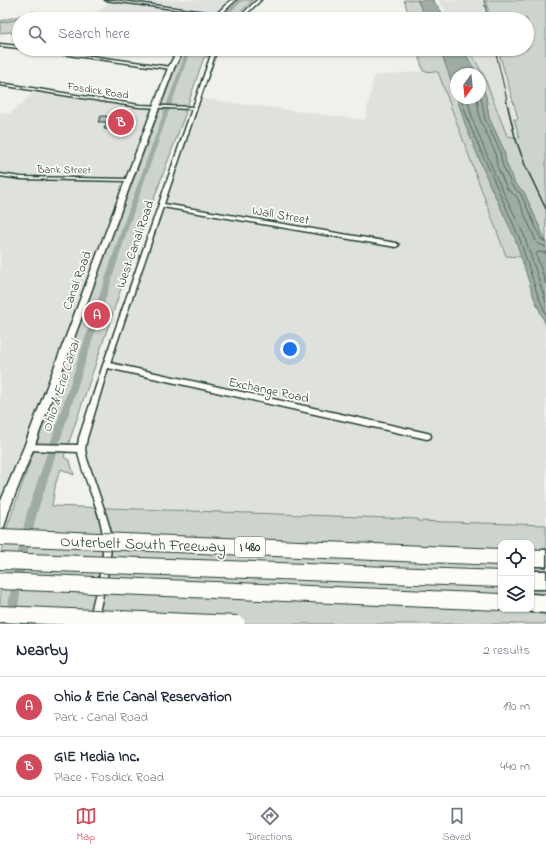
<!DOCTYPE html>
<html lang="en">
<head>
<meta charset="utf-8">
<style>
  body { margin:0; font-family:"Indie Flower",sans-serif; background:#f6f6f7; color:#1f2937 }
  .controls { position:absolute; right:12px; bottom:12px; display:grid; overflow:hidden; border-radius:8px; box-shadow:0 1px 3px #0004 }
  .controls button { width:36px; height:36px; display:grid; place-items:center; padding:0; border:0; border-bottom:1px solid #e0e1e3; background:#fff; color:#1f2937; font:20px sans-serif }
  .compass { position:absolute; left:450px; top:68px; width:36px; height:36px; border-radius:50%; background:#fff; box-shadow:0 1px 3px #0004; rotate:195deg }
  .you { position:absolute; left:290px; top:349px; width:14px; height:14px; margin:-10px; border:3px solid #fff; border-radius:50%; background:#1a73e8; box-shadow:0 0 0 6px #1a73e833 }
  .badge { display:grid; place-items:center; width:26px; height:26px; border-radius:50%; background:#d1495b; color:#fff; font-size:13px; font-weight:700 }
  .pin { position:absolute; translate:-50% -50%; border:2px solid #fff; box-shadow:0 1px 4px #0006 }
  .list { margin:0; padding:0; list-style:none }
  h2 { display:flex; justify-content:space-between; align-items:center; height:52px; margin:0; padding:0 16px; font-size:17px }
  h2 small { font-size:13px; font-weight:400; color:#747a83 }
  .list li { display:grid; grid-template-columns:26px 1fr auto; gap:12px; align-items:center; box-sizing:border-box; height:60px; padding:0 16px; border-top:1px solid #e0e1e3 }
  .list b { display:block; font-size:15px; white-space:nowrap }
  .list p { margin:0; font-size:13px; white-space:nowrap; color:#747a83 }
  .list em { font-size:13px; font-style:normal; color:#747a83 }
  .icon { flex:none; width:22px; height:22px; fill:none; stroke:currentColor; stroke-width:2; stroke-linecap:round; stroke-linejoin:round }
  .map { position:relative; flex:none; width:546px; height:624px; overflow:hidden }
  .search { position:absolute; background:#fff; box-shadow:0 1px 3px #0004; left:12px; right:12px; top:12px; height:44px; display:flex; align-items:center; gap:10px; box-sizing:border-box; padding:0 14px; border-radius:22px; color:#747a83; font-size:15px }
  .sheet { height:172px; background:#fff }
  nav { display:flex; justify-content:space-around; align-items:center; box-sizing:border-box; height:56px; border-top:1px solid #e0e1e3; background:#fff; font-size:11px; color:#747a83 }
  nav a { display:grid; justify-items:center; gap:2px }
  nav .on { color:#d1495b }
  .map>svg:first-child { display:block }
  .built { fill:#dfe2dc }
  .green { fill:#cdd3cd; stroke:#768880; fill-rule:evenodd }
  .water { fill:#9faca4; stroke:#6c8077 }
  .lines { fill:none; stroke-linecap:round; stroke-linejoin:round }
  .shore { stroke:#526961; stroke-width:1 }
  .stream { stroke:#6c8077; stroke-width:1 }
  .canal { fill:#9faca4; fill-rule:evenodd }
  .building { fill:#b6bfb8; stroke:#1f3d34 }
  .street-casing { stroke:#1f3d34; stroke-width:3 }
  .secondary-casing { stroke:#1f3d34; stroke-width:3 }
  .highway-casing { stroke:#1f3d34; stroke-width:3 }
  .street { fill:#fdfcf7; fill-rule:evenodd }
  .secondary { fill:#fdfcf7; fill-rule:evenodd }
  .highway { fill:#fdfcf7; fill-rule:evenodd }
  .rail-far1 { stroke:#1f3d34; stroke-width:1 }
  .rail { stroke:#1f3d34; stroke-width:1.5 }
  .highway-bridge-casing { stroke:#1f3d34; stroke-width:18; stroke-linecap:butt }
  .highway-bridge { stroke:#fdfcf7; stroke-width:16 }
  .labels { text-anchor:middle; stroke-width:3.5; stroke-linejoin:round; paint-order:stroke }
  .far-street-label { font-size:11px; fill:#1f3d34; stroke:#fdfcf7 }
  .shield { fill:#fdfcf7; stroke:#62766e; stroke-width:1 }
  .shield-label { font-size:12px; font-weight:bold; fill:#1f3d34 }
  .street-label { font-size:13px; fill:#1f3d34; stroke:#fdfcf7 }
  .water-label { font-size:14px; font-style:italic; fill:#455e56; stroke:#fdfcf7 }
  .near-street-label { font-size:16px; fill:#1f3d34; stroke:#fdfcf7 }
</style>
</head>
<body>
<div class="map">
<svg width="546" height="624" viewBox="0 0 546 624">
  <rect width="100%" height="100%" fill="#f0f1eb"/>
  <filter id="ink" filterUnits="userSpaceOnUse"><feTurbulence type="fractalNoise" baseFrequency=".025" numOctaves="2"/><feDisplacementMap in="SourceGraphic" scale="8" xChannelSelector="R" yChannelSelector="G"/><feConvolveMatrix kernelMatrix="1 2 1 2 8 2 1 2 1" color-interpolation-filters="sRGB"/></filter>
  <g filter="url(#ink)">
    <g class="built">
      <polygon points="107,0 234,0 213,19 88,19 111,1"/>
      <polygon points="438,0 486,0 490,19 451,19"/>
      <polygon points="469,49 498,49 520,138 507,136 484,76"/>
      <polygon points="423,71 438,72 506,256 522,257 534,298 546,325 546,558 531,543 107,538 84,462 83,438 197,98 365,120 374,76"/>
      <polygon points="36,90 156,107 0,521 0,112 10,114"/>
    </g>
    <g class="green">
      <polygon points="237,0 253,0 233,19 216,19"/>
      <polygon points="404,0 417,0 427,19 410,19"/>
      <polygon points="486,0 546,0 546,242 524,192 515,184 506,163 504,150 489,118 486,97 480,81 480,74 477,74 464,52 464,49 469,49 484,76 507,136 520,138 514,119 518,119 498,49 527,49 527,19 490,19"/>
      <polygon points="33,12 73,17 74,19 19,19 19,24 14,27 19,30 19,38 13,35 11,32 0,33 0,21"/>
      <path d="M187,49H212L208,57H204L187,107L184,111L186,112L125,277L64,457L70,461L74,475L61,469L56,482L52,506L417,519V521L546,525V624H0V558L5,533L69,352L176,66ZM501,543H531V609H501Z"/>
      <polygon points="417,49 440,49 455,89 456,98 457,98 489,183 515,238 522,257 506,256 438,72 423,71"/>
    </g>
    <g class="water">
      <polygon points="417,0 433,0 447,19 427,19"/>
      <polygon points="440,49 464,49 464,52 477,74 456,74 456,94"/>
      <polygon points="480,81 486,97 489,118 504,150 506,163 515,184 524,192 546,242 546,325 534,298 515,238 489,183 466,127 457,98 480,98"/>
    </g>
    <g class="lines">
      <g class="shore">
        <polyline points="480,92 485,119 500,151 502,164 512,186 521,194 541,239 546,242"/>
        <polyline points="461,98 470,126 519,237 538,296 546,314"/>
        <polyline points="467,98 474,124 497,179 524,235 546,302"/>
        <polyline points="477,98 480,120 495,152 497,166 507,189 517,197 537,243 546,247"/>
        <polyline points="546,253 538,252 536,254 546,284"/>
      </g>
      <g class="stream">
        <polyline points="19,19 30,17 53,19"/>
        <polyline points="0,23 19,19"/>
      </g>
      <g class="canal">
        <polygon points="239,0 243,0 223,19 219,19"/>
        <polygon points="189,49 193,49 189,54 129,225 37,513 25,564 15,624 5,624 15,564 27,513 123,225 185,54"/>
      </g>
    </g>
    <polygon class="building" points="124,114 134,114 133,118 135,118 135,123 123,123 120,130 104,129 107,122 98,122 101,116 122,117"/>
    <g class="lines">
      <defs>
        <g id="street">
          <polygon points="105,0 114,0 221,14 219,15"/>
          <polygon points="257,0 261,0 241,19 237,19"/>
          <polygon points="0,44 19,46 19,48 0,46"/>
          <polygon points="29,49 39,49 171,67 173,68 171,69 31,50"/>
          <path d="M213,49H217L164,204L396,243L399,245L396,247L163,207L110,363L427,433L430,434L431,436L430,438L427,439L108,368L87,438L85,449L87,459L104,509L110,529L111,538V547L109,567L98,617L97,620L94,621L91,620L90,617C96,589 107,558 102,529C97,502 83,479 78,452L29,450L26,449L25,447L26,445L29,444L78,445L79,438L103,365L192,109L139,107L0,85V83L139,105L193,107Z"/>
          <polygon points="0,174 21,177 128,179 130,180 128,181 21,179 0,176"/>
        </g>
        <g id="secondary">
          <polygon points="231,0 236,0 216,19 211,19"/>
          <polygon points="178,49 184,49 174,68 132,180 34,447 9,510 4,527 0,529 0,503 24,447 168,68"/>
        </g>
        <g id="highway">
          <rect x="531" y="550" width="15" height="16"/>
          <rect x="531" y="571" width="15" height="18"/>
          <polygon points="531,594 546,595 546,613 531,612 525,609 531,609"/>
        </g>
      </defs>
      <use href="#street" class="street-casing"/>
      <use href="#secondary" class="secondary-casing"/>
      <use href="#highway" class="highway-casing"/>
      <use href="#street" class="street"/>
      <use href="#secondary" class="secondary"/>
      <use href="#highway" class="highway"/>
      <g class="rail-far1">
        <polyline points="484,0 488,19"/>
        <polyline points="495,49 507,100"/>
      </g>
      <polyline class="rail" points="506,99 515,137 525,165 546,209"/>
      <defs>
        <g id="highway-bridge">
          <polyline points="0,537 501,557"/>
          <polyline points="0,561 501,579"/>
          <polyline points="0,581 501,602"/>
          <polyline points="0,614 237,624"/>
        </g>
      </defs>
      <use href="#highway-bridge" class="highway-bridge-casing"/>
      <use href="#highway-bridge" class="highway-bridge"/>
    </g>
  </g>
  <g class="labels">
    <g class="far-street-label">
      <text transform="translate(98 90) rotate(9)" y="4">Fosdick Road</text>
      <text transform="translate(64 169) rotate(1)" y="4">Bank Street</text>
    </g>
    <rect class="shield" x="235" y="537" width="30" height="20" rx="3"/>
    <g class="shield-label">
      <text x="250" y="551">I 480</text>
    </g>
    <g class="street-label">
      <text transform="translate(281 214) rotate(10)" y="5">Wall Street</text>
      <text transform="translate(134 244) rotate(-71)" y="5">West Canal Road</text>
      <text transform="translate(76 280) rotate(-70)" y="5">Canal Road</text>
      <text transform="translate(269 389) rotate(12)" y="5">Exchange Road</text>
    </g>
    <g class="water-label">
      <text transform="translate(60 386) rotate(-72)" y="5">Ohio &amp; Erie Canal</text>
    </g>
    <g class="near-street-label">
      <text transform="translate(143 543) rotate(2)" y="6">Outerbelt South Freeway</text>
    </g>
  </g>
</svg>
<div class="controls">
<button><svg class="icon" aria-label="locate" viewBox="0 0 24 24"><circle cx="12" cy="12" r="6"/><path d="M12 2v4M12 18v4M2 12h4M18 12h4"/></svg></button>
<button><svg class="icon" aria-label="layers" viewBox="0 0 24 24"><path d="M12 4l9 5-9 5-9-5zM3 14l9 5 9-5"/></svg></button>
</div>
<svg class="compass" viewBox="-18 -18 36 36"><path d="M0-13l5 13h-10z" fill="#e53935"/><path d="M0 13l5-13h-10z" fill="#747a83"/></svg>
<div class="you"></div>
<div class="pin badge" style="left:97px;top:315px">A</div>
<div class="pin badge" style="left:121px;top:122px">B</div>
<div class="search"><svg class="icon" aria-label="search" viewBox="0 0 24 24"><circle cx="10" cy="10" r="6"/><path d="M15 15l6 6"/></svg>Search here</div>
</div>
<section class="sheet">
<h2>Nearby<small>2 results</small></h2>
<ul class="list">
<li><span class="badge">A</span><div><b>Ohio &amp; Erie Canal Reservation</b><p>Park · Canal Road</p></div><em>190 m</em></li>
<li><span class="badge">B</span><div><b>GIE Media Inc.</b><p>Place · Fosdick Road</p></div><em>440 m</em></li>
</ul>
</section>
<nav>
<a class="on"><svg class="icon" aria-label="map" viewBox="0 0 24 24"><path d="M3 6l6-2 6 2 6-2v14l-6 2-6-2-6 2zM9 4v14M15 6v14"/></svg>Map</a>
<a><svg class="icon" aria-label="directions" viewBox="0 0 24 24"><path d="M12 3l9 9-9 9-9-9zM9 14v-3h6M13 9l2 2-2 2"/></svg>Directions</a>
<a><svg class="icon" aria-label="saved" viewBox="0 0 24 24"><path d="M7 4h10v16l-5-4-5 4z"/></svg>Saved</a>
</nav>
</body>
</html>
